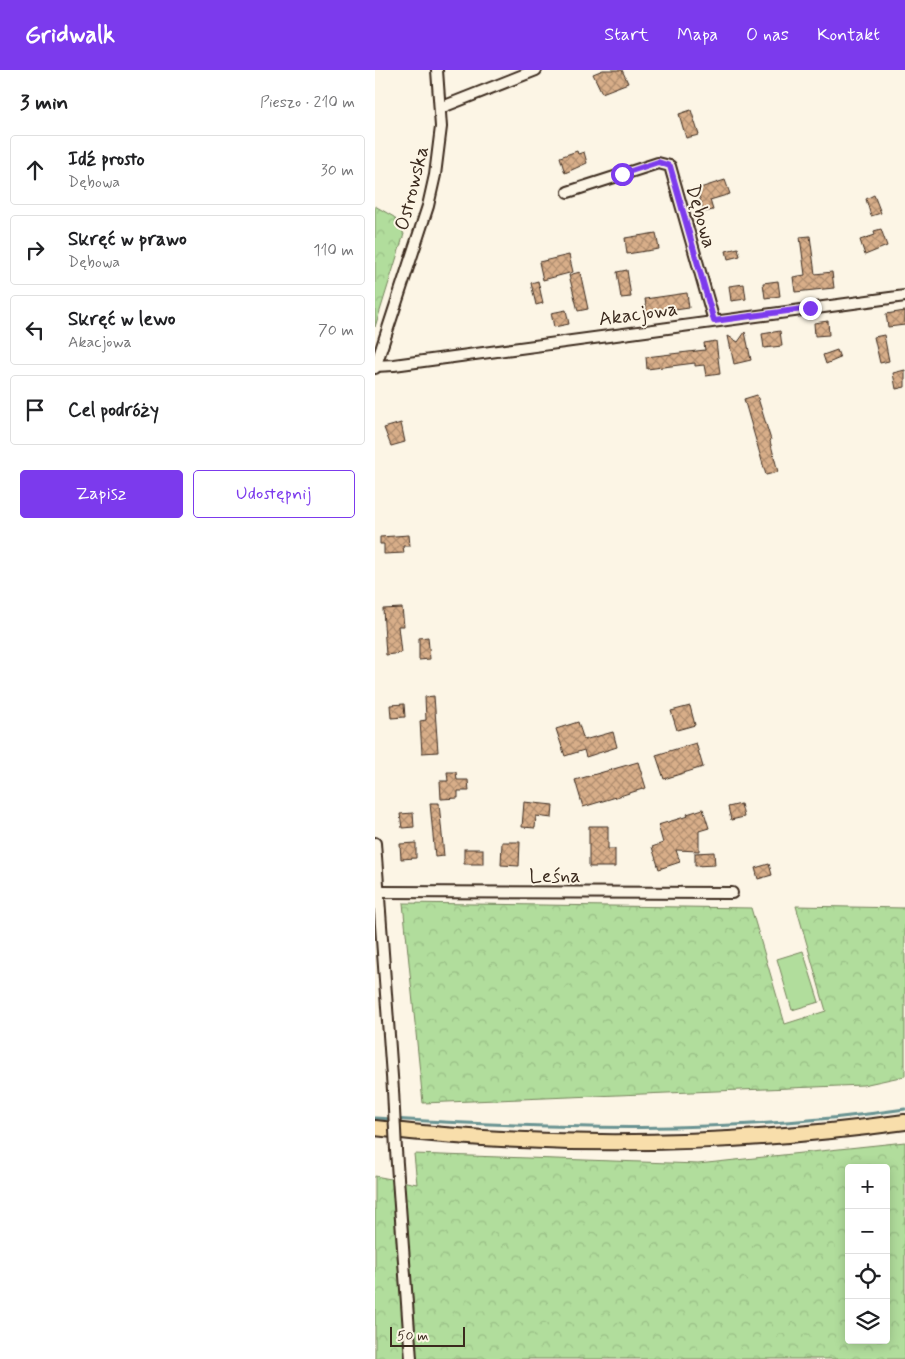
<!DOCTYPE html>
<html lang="pl">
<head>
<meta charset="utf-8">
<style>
  body { margin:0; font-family:Mynerve,sans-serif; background:#f2f2f2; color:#202124 }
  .controls { position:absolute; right:15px; bottom:15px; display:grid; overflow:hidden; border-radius:5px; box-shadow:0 2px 12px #0003 }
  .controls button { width:45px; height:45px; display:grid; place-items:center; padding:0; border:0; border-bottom:1px solid #e0e0e0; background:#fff; color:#202124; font:25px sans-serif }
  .scale { position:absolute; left:15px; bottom:12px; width:75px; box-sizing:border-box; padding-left:5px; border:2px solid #3b2a1e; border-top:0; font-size:14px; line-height:18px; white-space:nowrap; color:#3b2a1e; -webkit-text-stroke:4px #fcf5e5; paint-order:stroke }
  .stop { position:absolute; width:15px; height:15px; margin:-11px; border:4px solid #7c3aed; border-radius:50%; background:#fff }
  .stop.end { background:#7c3aed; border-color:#fff; box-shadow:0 1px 5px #0008 }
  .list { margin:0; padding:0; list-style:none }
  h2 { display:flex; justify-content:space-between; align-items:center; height:65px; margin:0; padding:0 20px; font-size:21px }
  h2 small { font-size:16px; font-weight:400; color:#757577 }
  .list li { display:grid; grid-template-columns:32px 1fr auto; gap:15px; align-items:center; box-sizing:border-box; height:70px; margin:0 10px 10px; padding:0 10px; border:1px solid #e0e0e0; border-radius:5px }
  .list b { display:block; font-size:19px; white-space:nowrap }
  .list p { margin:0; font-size:16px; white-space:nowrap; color:#757577 }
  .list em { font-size:16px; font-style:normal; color:#757577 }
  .actions { display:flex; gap:10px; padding:15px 20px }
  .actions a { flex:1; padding:11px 0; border:1px solid #7c3aed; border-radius:5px; text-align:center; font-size:18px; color:#7c3aed }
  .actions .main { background:#7c3aed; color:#fff }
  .icon { flex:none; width:28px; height:28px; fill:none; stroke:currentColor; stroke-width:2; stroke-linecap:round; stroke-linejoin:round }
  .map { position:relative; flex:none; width:530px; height:1289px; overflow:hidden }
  header { display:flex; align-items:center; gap:30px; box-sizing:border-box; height:70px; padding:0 25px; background:#7c3aed; color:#fff }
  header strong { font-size:24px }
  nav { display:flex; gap:28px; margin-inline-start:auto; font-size:18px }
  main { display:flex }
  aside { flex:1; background:#fff }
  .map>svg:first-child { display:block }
  .forest { fill:url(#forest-crowns); stroke:#76845d; fill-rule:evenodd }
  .pitch { fill:#b1dd9c; stroke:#76845d }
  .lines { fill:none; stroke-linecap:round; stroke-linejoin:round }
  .stream { stroke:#699392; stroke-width:3 }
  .building { fill:url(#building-cross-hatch); stroke:#3b2a1e }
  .minor-casing { stroke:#3b2a1e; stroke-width:14 }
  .highway-casing { stroke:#3b2a1e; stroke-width:18 }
  .minor { stroke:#fcf5e5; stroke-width:10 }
  .highway { stroke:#f8deab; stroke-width:14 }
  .minor-bridge-casing { stroke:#3b2a1e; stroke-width:14; stroke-linecap:butt }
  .minor-bridge { stroke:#fcf5e5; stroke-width:10 }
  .route { stroke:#7c3aed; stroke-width:6 }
  .labels { text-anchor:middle; stroke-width:4; stroke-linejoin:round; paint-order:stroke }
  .street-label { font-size:20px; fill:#3b2a1e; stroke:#fcf5e5 }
</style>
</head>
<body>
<header>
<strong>Gridwalk</strong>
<nav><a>Start</a><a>Mapa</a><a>O nas</a><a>Kontakt</a></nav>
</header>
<main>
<aside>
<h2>3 min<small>Pieszo · 210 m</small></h2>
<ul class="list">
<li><svg class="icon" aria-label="ahead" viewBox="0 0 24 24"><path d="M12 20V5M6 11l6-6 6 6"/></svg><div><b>Idź prosto</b><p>Dębowa</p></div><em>30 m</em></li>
<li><svg class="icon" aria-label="right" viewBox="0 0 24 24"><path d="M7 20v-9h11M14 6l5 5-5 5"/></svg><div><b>Skręć w prawo</b><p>Dębowa</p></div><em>110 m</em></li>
<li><svg class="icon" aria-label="left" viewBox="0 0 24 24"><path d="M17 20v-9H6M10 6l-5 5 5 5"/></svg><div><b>Skręć w lewo</b><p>Akacjowa</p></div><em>70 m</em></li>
<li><svg class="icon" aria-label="arrive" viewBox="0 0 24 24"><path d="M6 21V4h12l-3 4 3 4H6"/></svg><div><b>Cel podróży</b></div></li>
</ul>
<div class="actions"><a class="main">Zapisz</a><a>Udostępnij</a></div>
</aside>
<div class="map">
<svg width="530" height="1289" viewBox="0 0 530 1289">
  <defs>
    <pattern id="forest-crowns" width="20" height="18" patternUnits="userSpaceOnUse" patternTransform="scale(1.25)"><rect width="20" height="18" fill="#b1dd9c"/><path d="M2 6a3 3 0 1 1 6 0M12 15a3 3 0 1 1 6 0" fill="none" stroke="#99be86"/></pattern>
    <pattern id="building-cross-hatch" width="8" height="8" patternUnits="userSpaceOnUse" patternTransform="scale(1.25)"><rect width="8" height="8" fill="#d8ae89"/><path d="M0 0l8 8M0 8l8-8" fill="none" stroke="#b08e6f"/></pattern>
  </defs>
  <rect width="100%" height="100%" fill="#fcf5e5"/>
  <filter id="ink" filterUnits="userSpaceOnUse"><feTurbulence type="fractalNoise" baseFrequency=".02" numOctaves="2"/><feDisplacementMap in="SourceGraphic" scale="10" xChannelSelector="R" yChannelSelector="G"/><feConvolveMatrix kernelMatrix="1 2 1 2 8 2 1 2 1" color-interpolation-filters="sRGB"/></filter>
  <g filter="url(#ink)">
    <g class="forest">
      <polygon points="0,136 19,147 29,164 0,257"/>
      <polygon points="28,833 376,838 410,954 451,941 421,836 530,838 530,1006 488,1015 48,1033"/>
      <path d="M530,1072V1289H0V1106L42,1114L39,1084L323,1094ZM474,1098H511V1270H474Z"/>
    </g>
    <polygon class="pitch" points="428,881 444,932 417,940 402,889"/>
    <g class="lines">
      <path class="stream" d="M0,1048C176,1059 355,1065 530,1039"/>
    </g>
    <g class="building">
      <polygon points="228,0 247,0 253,13 227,23 218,4"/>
      <polygon points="316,40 324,65 311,68 304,44"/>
      <polygon points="202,81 203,84 209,82 212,93 190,103 185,87"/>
      <polygon points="350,110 355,124 335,130 338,140 329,142 322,119"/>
      <polygon points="499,125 506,143 496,146 491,129"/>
      <polygon points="506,159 512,176 490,185 485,170 500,165 499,161"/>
      <polygon points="281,163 284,179 252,184 250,168"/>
      <polygon points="435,166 440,204 457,202 459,218 420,222 418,207 430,205 425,167"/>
      <polygon points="363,178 365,186 353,189 351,181"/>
      <polygon points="194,185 198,202 168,210 164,192"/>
      <polygon points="252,200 256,227 246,228 242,202"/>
      <polygon points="205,202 213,239 203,241 194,205"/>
      <polygon points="163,211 168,233 161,235 156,213"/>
      <polygon points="403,211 405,226 390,228 388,213"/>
      <polygon points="369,214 371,229 356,231 354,216"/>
      <polygon points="312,223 314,238 272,244 270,229"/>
      <polygon points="191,240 194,254 179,257 176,243"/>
      <polygon points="530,241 530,255 513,257 511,244"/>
      <polygon points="453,251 454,265 440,266 439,253"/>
      <polygon points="405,261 407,276 389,278 387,264"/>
      <polygon points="370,262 376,290 359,294 353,266 363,272"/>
      <polygon points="509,265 514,291 505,293 499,267"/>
      <polygon points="341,271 345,304 331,306 329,295 320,296 320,293 272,299 271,287 330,280 329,273"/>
      <polygon points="462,280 465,288 451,294 448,285"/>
      <polygon points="530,300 530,317 521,319 518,303"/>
      <polygon points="382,325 396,370 395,371 403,402 391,405 369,329"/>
      <polygon points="26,353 30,372 16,376 9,358"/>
      <polygon points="34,465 35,476 28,476 29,483 9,484 9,474 5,474 5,467"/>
      <polygon points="27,538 29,556 23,556 26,583 11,585 8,539"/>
      <polygon points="53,567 55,589 44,590 44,568"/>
      <polygon points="59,626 63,682 47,683 45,651 51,650 50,627"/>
      <polygon points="29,634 30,647 16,648 15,635"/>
      <polygon points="315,636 320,655 302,660 296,641"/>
      <polygon points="203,652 209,670 238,662 242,677 211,687 209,680 190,686 181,659"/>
      <polygon points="321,673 328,697 289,709 281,685"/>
      <polygon points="263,692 271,718 208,737 200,710"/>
      <polygon points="72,702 81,702 82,710 93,710 94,721 83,721 83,728 66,729 65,711 73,711"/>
      <polygon points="149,732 178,735 177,748 161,746 160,758 147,757"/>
      <polygon points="55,733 64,733 69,786 60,787"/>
      <polygon points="366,734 369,747 356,750 353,737"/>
      <polygon points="328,739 334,758 324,761 324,781 301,780 305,792 284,799 277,777 288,773 283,755 313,746 312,744"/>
      <polygon points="38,743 39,757 27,758 25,744"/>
      <polygon points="214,756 233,756 233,779 240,779 240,797 214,797"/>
      <polygon points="127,772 145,772 144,796 126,795"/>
      <polygon points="41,773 41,788 26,789 25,774"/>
      <rect x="89" y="779" width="19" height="15"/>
      <polygon points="339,782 340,795 320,796 320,783"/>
      <polygon points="394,794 397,805 383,809 380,798"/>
    </g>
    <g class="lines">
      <defs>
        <g id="minor">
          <polyline points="65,38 161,0"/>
          <polyline points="193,122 283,93 295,96 339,251"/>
          <polyline points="0,296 19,295 530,226"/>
          <polyline points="0,298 53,136 60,105 66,57 62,0"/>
          <polyline points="0,773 18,1020"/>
          <polyline points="3,822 357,823"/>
          <polyline points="21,1080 36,1289"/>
        </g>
        <path id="highway" d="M0,1058C175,1079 356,1076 530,1052"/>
      </defs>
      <use href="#minor" class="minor-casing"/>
      <use href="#highway" class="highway-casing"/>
      <use href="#minor" class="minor"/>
      <use href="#highway" class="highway"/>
      <defs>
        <polyline id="minor-bridge" points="18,1020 21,1080"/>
      </defs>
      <use href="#minor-bridge" class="minor-bridge-casing"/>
      <use href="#minor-bridge" class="minor-bridge"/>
    </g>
  </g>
  <g class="lines" filter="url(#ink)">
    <polyline class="route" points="247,104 283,92 295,96 339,251 435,238"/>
  </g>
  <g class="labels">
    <g class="street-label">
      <text transform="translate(36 118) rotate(-76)" y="7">Ostrowska</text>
      <text transform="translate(327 146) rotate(74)" y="7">Dębowa</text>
      <text transform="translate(263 243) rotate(-8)" y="7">Akacjowa</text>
      <text x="180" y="812">Leśna</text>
    </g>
  </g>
</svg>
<div class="controls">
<button>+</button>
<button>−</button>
<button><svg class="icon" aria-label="locate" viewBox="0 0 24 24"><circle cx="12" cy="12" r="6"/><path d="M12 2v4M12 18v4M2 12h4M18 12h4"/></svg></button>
<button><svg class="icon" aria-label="layers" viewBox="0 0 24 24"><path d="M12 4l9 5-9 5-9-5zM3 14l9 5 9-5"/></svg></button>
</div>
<div class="scale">50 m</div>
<div class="stop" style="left:247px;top:104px"></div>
<div class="stop end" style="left:435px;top:238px"></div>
</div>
</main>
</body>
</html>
